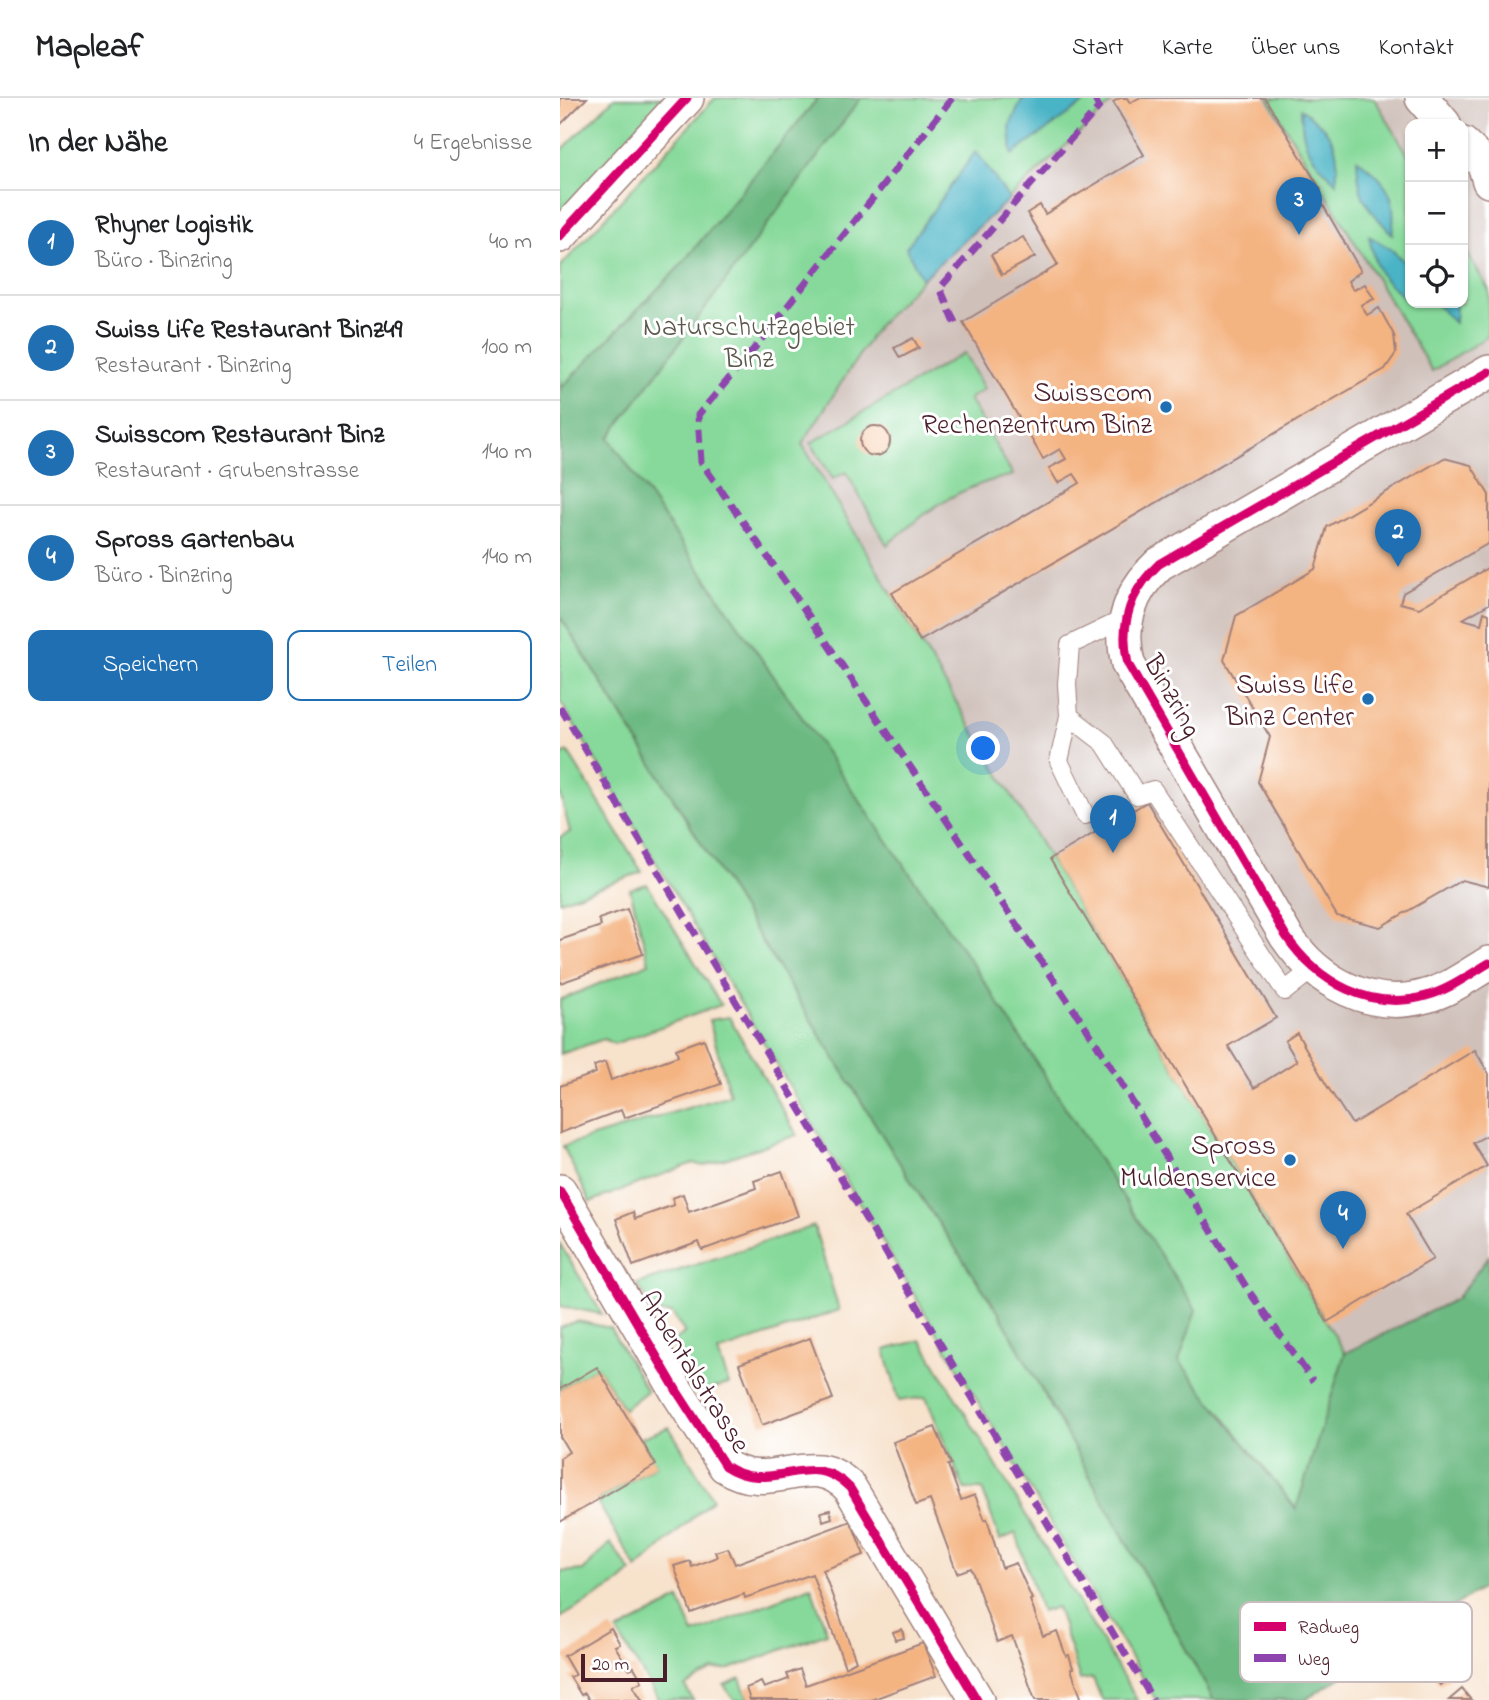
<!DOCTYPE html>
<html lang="de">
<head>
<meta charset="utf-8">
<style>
  body { margin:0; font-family:"Indie Flower",sans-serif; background:#f2f2f2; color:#202124 }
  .controls { position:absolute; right:21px; top:21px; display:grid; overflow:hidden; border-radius:14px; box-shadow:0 2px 5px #0004 }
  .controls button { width:63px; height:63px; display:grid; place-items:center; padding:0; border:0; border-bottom:2px solid #e0e0e0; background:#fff; color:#202124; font:35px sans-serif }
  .scale { position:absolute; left:21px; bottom:18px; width:86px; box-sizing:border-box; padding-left:7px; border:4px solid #4a1f2b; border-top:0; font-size:19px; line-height:24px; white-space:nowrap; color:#4a1f2b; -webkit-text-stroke:5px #fff; paint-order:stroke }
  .you { position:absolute; left:424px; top:651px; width:24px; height:24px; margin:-18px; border:5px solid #fff; border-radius:50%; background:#1a73e8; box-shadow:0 0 0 10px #1a73e833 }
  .badge { display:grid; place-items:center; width:46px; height:46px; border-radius:50%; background:#1f6fb2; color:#fff; font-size:23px; font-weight:700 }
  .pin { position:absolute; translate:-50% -58px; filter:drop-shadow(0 2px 4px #0008) }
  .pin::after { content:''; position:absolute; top:37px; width:24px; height:21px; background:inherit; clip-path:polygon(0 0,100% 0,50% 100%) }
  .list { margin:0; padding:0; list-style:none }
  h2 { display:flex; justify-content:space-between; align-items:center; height:91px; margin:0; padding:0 28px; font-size:30px }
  h2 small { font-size:23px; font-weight:400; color:#757577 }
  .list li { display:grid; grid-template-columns:46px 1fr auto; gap:21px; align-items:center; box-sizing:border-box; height:105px; padding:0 28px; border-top:2px solid #e0e0e0 }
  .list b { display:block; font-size:26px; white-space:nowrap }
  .list p { margin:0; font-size:23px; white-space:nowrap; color:#757577 }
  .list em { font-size:23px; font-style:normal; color:#757577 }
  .actions { display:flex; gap:14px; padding:21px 28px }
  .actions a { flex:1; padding:16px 0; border:2px solid #1f6fb2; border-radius:14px; text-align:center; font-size:24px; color:#1f6fb2 }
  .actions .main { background:#1f6fb2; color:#fff }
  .icon { flex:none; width:38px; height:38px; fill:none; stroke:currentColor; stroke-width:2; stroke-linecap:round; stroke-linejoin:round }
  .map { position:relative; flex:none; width:929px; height:1602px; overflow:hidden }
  header { display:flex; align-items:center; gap:42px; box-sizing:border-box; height:98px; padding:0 35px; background:#fff; border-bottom:2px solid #e0e0e0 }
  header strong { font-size:33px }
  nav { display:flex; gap:38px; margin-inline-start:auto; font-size:24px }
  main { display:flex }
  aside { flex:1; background:#fff }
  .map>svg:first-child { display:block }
  .industrial { fill:#cfc0ba; fill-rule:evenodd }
  .green { fill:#86d99a; stroke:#687c62; stroke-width:2 }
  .forest { fill:#6cb982; stroke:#5b6c56; stroke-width:2 }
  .water { fill:#49b4c6; stroke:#4a6a78; stroke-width:2 }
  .building { fill:#f4b482 }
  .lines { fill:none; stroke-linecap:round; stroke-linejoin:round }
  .lane-casing { stroke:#a0807c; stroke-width:20 }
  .street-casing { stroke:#a0807c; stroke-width:36 }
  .lane { stroke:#fff; stroke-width:18 }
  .street { stroke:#fff; stroke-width:33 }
  .quiet { stroke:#8e44ad; stroke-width:7; stroke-dasharray:14 7; stroke-linecap:butt }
  .cycleway-casing { stroke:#fff; stroke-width:13 }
  .cycleway { stroke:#d6006c; stroke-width:9 }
  .poi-dot { fill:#1f6fb2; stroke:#fff; stroke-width:2.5 }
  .labels { text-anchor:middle; stroke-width:6; stroke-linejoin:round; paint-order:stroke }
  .park-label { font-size:28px; fill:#5c574c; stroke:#fff }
  .poi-label { font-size:28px; fill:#4a1f2b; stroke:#fff; text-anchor:end }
  .street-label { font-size:28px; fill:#4a1f2b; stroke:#fff }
  .key { fill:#fff; stroke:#c9bcbf; stroke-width:2 }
  .key-label { font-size:19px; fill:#4a1f2b }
</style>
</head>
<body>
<header>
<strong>Mapleaf</strong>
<nav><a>Start</a><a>Karte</a><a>Über uns</a><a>Kontakt</a></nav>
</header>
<main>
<aside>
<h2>In der Nähe<small>4 Ergebnisse</small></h2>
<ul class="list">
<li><span class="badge">1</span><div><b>Rhyner Logistik</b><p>Büro · Binzring</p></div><em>40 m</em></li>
<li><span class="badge">2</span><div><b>Swiss Life Restaurant Binz49</b><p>Restaurant · Binzring</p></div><em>100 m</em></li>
<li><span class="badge">3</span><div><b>Swisscom Restaurant Binz</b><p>Restaurant · Grubenstrasse</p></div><em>140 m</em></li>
<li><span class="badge">4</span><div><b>Spross Gartenbau</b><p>Büro · Binzring</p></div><em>140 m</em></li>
</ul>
<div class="actions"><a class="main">Speichern</a><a>Teilen</a></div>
</aside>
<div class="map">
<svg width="929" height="1602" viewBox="0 0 929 1602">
  <rect width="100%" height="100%" fill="#fff"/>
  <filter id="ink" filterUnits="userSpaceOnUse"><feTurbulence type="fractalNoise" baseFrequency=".0143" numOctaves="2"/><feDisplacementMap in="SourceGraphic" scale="14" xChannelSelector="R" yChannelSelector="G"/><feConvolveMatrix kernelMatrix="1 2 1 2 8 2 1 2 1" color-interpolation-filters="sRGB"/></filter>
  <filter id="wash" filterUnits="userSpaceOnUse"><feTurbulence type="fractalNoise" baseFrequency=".00686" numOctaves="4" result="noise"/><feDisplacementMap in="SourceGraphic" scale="28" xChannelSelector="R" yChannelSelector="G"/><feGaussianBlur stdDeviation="1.57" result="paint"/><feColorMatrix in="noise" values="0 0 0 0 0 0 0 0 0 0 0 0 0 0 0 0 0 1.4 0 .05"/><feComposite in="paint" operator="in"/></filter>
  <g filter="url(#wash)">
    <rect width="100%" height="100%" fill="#f7e2cc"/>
    <path class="industrial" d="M557,0H929V1158L896,1201L785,1255L242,346L317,229L362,181ZM850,26H903V205H850Z"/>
    <g class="green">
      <polygon points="54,0 114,0 0,123 0,54"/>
      <polygon points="155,0 557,0 362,181 317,229 242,346 785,1255 737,1412 619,1263 7,285 0,291 0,169"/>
      <polygon points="708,0 814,0 850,60 850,205 903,205 903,148 929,192 928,238 872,273"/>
      <path d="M404,255L424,291L409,301L453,377C396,389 370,410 327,447L286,374L273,381L251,345Z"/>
      <polygon points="0,518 357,1093 439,1215 654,1602 596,1602 0,603"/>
      <polygon points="8,654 82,774 0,803 0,739 10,734 0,695 0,658"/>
      <polygon points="87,786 161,907 54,946 44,941 0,956 0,902 89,865 70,791"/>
      <polygon points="169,919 237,1037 143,1068 133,1065 30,1104 3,1048 170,997 149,922"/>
      <polygon points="254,1128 279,1212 158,1254 169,1286 140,1294 112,1244 125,1235 112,1215 97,1215 77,1186"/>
      <polygon points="0,1146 42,1216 0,1208"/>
      <polygon points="17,1223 50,1230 87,1293 64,1311 37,1269 0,1291 0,1230"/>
      <polygon points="361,1242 577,1602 542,1602 533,1580 520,1582 497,1509 481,1514 456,1435 440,1442 422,1391 404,1391 366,1299 339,1303 325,1252"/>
      <polygon points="109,1329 153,1401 77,1471 37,1403 96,1368 80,1340"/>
      <polygon points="50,1445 71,1474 59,1485 0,1520 0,1474 24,1472"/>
      <polygon points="251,1488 267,1535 170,1571 153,1572 125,1588 133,1602 99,1602 57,1534 119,1501 134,1536"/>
      <polygon points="180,1580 188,1602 174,1602 164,1587"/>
    </g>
    <polygon class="forest" points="258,0 301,0 49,340 420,877 636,1212 619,1263 736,1411 785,1255 896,1201 929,1158 929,1486 745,1602 654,1602 439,1215 357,1093 0,518 0,291 120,168"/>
    <g class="water">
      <polygon points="463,0 521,0 524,5 452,57 450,27"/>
      <path d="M741,11C772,34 781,45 776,85C750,57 742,51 741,11Z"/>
      <polygon points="416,53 449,101 362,181 346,150"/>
      <path d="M797,61C827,83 838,97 832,136C805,106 799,103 797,61Z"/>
      <path d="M809,138L831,151L848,168L850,204C821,181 816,175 809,138Z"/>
      <polygon points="875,205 896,205 895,225"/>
    </g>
    <g id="blocks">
      <g class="building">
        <polygon points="0,0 27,0 0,27"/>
        <polygon points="560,0 567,0 570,5 579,0 705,0 761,92 756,95 801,173 788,183 793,192 805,186 814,201 801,207 807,217 819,210 834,237 836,255 825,271 360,543 332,495 520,385 514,376 498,385 489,370 506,361 500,351 483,361 403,224 498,167 467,115 480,107 485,116 584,57 553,4"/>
        <polygon points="463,139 475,159 442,177 431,157"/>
        <polygon points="353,240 359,250 340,260 334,250"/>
        <circle cx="315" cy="343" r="15"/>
        <polygon points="884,360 911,367 929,397 929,445 843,495 840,505 859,510 929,469 929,506 903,521 921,526 924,514 929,516 929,789 902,782 820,829 777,818 698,684 710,639 664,562 676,518 755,471 767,429"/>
        <polygon points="587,704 716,920 668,948 694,990 737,963 725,943 737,935 767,988 792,1026 915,952 929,976 929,1036 913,1045 927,1068 846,1116 873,1161 767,1224 490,761"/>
        <polygon points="67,811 83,856 0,885 0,842 41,828 39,821"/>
        <polygon points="144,941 161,986 64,1020 61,1012 0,1035 0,988 36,975 34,968 45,964 51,982 115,959 118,958 116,951"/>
        <polygon points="222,1073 238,1118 142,1152 139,1144 73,1168 56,1121 73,1114 75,1121 114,1107 112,1100 123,1096 129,1114 196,1090 194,1083"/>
        <polygon points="250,1240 273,1301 202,1327 179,1266"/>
        <polygon points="37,1269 96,1367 0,1424 0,1360 9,1354 0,1339 0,1291"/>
        <polygon points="375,1329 391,1366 388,1367 401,1402 415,1397 425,1422 427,1421 442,1470 456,1465 472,1501 470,1502 483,1538 497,1533 506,1558 509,1557 513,1570 511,1571 522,1602 475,1602 452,1538 437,1544 411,1470 397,1475 370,1402 356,1407 333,1344"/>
        <polygon points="270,1412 272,1420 263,1423 261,1414"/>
        <polygon points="291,1423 304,1457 263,1472 296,1563 285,1569 252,1476 185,1500 184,1496 131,1515 114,1468 130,1463 132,1469 157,1459 155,1454 168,1450 175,1466"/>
        <polygon points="51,1530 60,1546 55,1548 69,1571 74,1569 82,1583 73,1588 82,1602 29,1602 25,1595 21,1597 10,1579 15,1577 4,1558"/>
        <polygon points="342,1531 344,1540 335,1542 333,1534"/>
        <polygon points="363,1545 376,1578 311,1602 190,1602 186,1590 201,1584 204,1590 229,1581 227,1576 240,1571 246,1587"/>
        <polygon points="886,1571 892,1577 880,1587 875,1581"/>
        <polygon points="902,1591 911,1602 889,1602"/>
      </g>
    </g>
  </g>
  <g filter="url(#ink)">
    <use href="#blocks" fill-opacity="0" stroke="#a0807c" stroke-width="2"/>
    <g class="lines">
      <defs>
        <g id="lane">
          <polyline points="509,618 544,645 577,697 593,692 725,893 754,870"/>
          <polyline points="525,717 499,663 509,618 507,586 510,547 566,520"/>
        </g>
        <g id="street">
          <polyline points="862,0 884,26"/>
          <polyline points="903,46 924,66 929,83"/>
          <polyline points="0,138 127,0"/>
          <path d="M929,274L599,466C569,494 559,527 568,566L726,838C757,884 811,914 866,898C889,892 909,877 929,865"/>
          <path d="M0,1093L118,1295L165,1368C212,1399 250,1348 290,1390L417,1602"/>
        </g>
      </defs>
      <use href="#lane" class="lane-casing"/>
      <use href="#street" class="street-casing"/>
      <use href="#lane" class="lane"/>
      <use href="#street" class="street"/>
      <g class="quiet">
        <polyline points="392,0 189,257 138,317 141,364 240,505 533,940 688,1192 753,1283"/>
        <polyline points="395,225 380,190 539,9 534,0"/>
        <polyline points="0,609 593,1602"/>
      </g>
      <defs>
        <g id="cycleway">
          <polyline points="0,138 127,0"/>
          <path d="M929,274L599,466C569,494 559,527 568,566L726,838C757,884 811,914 866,898C889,892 909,877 929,865"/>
          <path d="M0,1093L118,1295L165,1368C212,1399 250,1348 290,1390L417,1602"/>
        </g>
      </defs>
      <use href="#cycleway" class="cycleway-casing"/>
      <use href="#cycleway" class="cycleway"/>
    </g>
  </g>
  <g class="poi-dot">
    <circle cx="606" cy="309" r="7"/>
    <circle cx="808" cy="601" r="7"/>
    <circle cx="730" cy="1062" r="7"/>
  </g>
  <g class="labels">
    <g class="park-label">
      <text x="189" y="237">Naturschutzgebiet<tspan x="189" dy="32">Binz</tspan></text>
    </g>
    <g class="poi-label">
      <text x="592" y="303">Swisscom<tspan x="592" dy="32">Rechenzentrum Binz</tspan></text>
      <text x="794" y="595">Swiss Life<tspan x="794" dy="32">Binz Center</tspan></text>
      <text x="716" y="1056">Spross<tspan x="716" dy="32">Muldenservice</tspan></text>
    </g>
    <g class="street-label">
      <text transform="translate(614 597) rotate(61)" y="10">Binzring</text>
      <text transform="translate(136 1273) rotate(58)" y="10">Arbentalstrasse</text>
    </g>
  </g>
  <rect x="680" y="1504" width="232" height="80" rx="10" class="key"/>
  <rect x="694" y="1524" width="32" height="9" fill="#d6006c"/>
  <rect x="694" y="1556" width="32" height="8" fill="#8e44ad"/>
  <g class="key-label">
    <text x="738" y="1535">Radweg</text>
    <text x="738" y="1567">Weg</text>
  </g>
</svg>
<div class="controls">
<button>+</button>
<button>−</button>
<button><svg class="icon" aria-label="locate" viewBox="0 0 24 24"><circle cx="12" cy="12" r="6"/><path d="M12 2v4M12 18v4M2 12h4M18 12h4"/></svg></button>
</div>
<div class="scale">20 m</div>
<div class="you"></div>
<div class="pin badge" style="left:553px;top:755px">1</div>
<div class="pin badge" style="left:838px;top:469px">2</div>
<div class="pin badge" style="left:739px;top:137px">3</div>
<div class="pin badge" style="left:783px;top:1151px">4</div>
</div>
</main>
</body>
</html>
